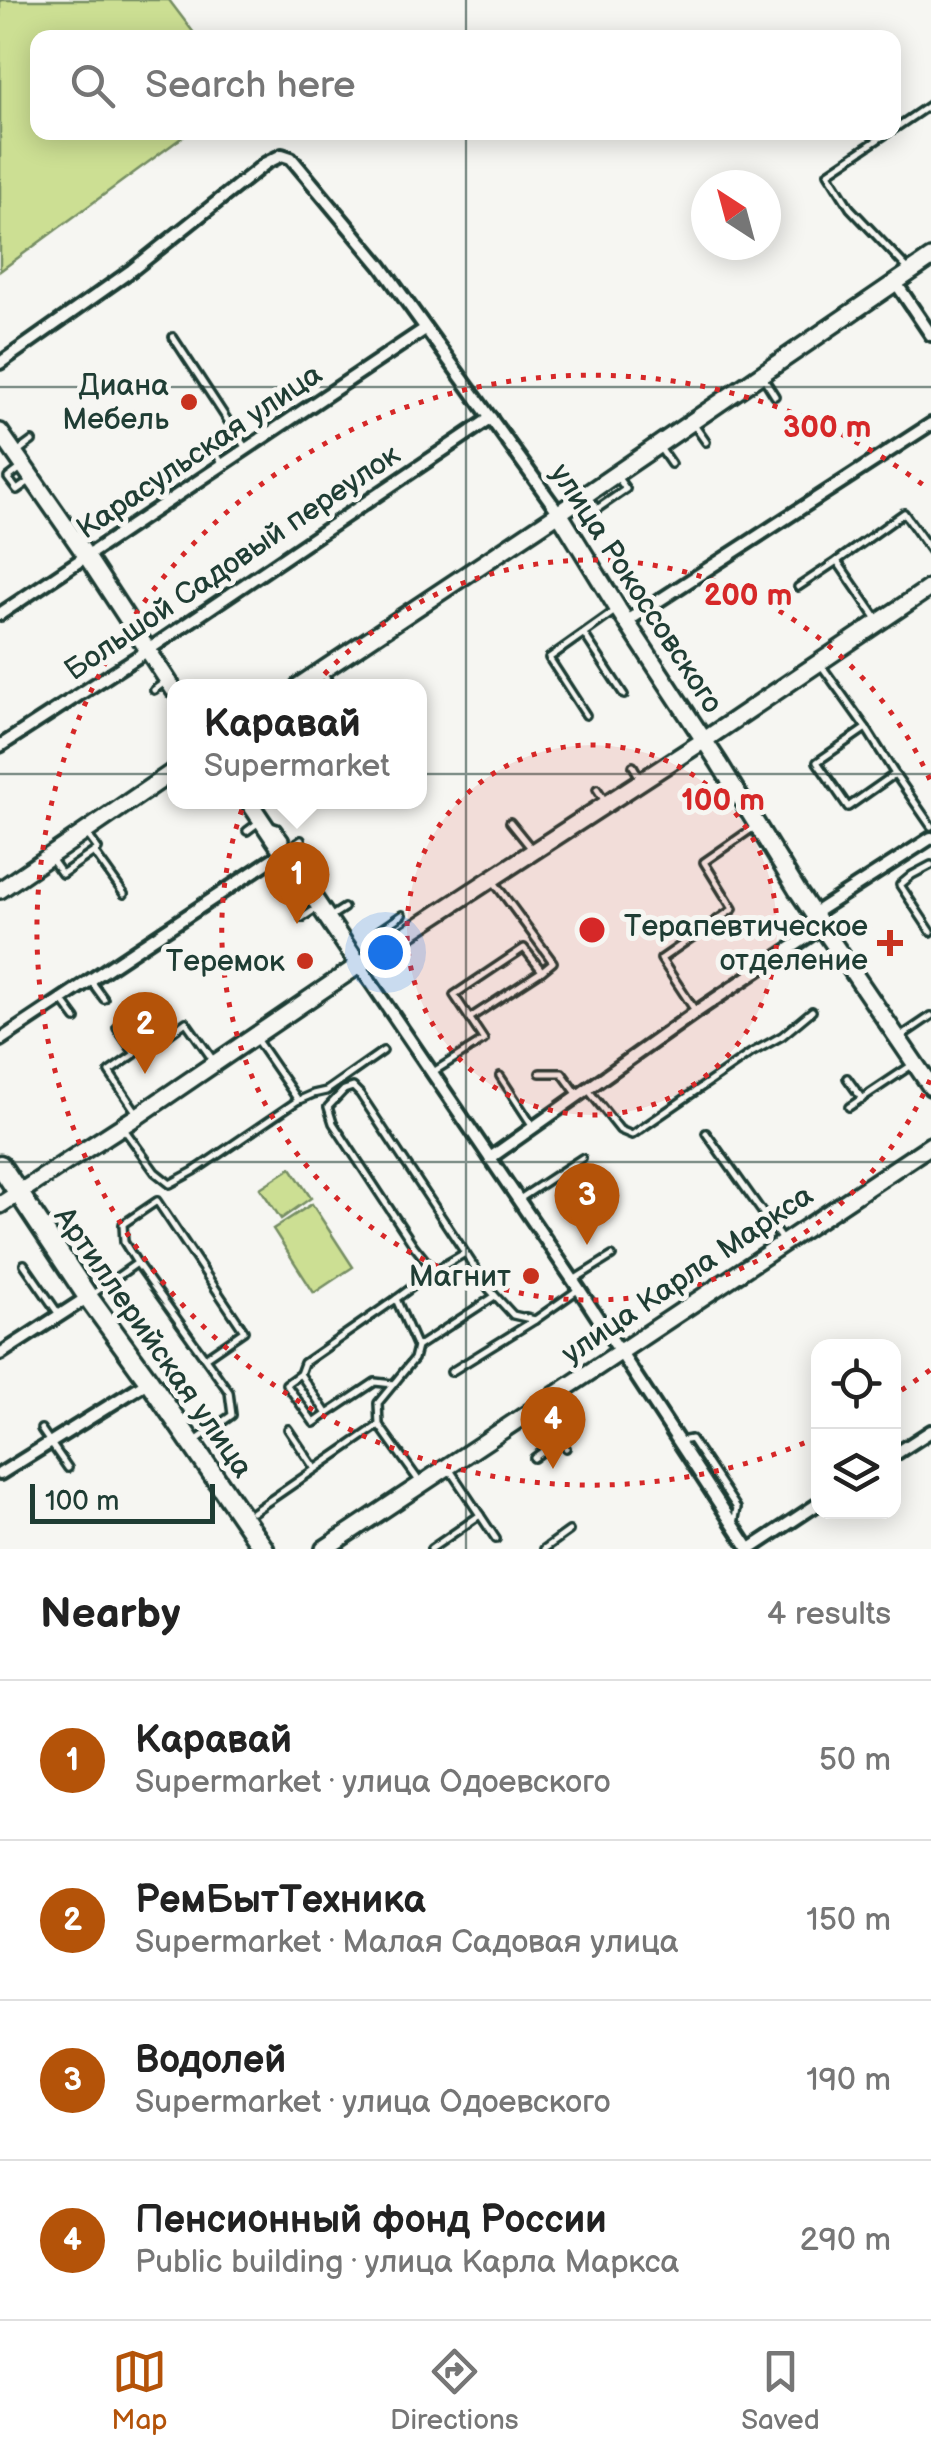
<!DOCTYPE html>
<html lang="en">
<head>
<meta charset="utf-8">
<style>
  body { margin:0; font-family:"Balsamiq Sans",sans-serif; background:#f6f6f6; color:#222 }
  .controls { position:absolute; right:30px; bottom:30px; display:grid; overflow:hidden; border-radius:20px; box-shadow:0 5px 25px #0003 }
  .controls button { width:90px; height:90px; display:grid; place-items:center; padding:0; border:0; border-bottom:2px solid #e0e0e0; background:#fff; color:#222; font:50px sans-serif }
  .compass { position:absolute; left:691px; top:170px; width:90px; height:90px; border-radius:50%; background:#fff; box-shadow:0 5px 25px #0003; rotate:324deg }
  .scale { position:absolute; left:30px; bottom:25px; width:185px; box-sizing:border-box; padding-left:10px; border:5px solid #1f3d34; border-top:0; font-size:28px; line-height:35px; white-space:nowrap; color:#1f3d34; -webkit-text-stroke:8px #f6f6f2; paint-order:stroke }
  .you { position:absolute; left:385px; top:952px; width:35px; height:35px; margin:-25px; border:8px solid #fff; border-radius:50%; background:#1a73e8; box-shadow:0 0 0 15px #1a73e833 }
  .badge { display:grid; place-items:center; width:65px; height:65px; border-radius:50%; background:#b45309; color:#fff; font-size:32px; font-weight:700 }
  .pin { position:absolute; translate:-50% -82px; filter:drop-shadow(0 2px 5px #0008) }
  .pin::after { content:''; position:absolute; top:52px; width:35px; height:30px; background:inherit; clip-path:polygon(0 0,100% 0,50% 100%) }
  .popup { position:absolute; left:167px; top:679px; width:260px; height:130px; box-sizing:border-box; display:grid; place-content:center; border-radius:20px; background:#fff; filter:drop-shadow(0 2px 8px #0005); font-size:32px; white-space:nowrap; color:#767676 }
  .popup b { font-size:38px; color:#222 }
  .popup::after { content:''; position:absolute; left:50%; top:100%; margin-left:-20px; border:20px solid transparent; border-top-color:#fff }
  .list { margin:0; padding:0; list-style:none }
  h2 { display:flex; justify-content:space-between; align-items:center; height:130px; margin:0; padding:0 40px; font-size:42px }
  h2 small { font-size:32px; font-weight:400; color:#767676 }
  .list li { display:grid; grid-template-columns:65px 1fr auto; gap:30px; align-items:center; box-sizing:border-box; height:160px; padding:0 40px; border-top:2px solid #e0e0e0 }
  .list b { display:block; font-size:38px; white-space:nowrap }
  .list p { margin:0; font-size:32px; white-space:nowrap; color:#767676 }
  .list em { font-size:32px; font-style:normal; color:#767676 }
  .icon { flex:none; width:55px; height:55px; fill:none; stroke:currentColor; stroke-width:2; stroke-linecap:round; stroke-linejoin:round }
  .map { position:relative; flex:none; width:931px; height:1549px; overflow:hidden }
  .search { position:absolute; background:#fff; box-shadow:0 5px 25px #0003; left:30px; right:30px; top:30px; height:110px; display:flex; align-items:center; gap:25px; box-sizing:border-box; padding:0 35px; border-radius:20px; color:#767676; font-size:38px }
  .sheet { height:770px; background:#fff }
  nav { display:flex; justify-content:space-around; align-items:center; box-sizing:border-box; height:140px; border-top:2px solid #e0e0e0; background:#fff; font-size:28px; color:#767676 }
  nav a { display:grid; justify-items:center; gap:5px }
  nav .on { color:#b45309 }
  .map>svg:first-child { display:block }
  .green { fill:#ccdf93; stroke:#768e64; stroke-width:2.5 }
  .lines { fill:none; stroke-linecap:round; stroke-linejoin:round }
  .lane-casing { stroke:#1f3d34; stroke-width:12 }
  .street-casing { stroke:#1f3d34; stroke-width:18 }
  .secondary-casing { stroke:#1f3d34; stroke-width:22 }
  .primary-casing { stroke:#1f3d34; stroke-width:25 }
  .lane { stroke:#f6f6f2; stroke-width:5 }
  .street { stroke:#f6f6f2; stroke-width:10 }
  .secondary { stroke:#f6f6f2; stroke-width:15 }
  .primary { stroke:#f6f6f2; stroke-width:18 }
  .grid { fill:none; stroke:#1f3d34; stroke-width:2.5; stroke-opacity:0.55 }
  .ring { fill:none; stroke:#d62828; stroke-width:5; stroke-dasharray:5 10 }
  .poi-dot { fill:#c8321e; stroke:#f6f6f2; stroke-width:4 }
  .labels { text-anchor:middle; stroke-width:10; stroke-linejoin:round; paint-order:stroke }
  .poi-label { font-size:30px; fill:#1f3d34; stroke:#f6f6f2; text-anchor:end }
  .street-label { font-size:30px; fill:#1f3d34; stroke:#f6f6f2 }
  .centre { fill:#d62828; stroke:#f6f6f2; stroke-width:5 }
  .ring-label { font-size:30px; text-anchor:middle; font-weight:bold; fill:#d62828; stroke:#f6f6f2; stroke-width:10; stroke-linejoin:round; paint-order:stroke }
</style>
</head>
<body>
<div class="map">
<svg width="931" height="1549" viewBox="0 0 931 1549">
  <rect width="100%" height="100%" fill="#f6f6f2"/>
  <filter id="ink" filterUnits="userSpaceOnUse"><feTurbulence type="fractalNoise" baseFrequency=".01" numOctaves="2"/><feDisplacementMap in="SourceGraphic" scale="20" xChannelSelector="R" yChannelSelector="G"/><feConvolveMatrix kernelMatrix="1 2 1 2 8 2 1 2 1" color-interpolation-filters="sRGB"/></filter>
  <g filter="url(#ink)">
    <g class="green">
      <polygon points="0,0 169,0 197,37 38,38 38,132 188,133 0,271"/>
      <polygon points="291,1168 311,1198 281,1219 260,1188"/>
      <polygon points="312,1204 353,1267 314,1293 273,1229"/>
    </g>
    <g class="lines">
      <defs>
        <g id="lane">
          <polyline points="894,129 931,104"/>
          <polyline points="889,132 828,173 850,208 909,270"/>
          <polyline points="173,337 245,447"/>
          <polyline points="763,377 775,396"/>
          <polyline points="694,425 706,442"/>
          <polyline points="209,443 222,463"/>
          <polyline points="660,448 671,464"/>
          <polyline points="17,452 32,441"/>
          <polyline points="21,468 8,478 17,490 31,480"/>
          <polyline points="588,497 597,509 626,489 618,478"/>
          <polyline points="837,561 904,513 931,551"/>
          <polyline points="798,587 837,561 877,619"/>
          <polyline points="584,634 624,695"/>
          <polyline points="821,665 866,728 817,762 848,807 895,774 931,826"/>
          <polyline points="323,674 332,686"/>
          <polyline points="154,690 165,682"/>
          <polyline points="586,715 549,658 615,611"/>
          <polyline points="866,728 895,774"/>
          <polyline points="633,766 640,778"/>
          <polyline points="597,789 605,801"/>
          <polyline points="510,822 531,848"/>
          <polyline points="271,826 277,828 285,839 283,848"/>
          <polyline points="247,831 259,822"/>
          <polyline points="286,851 301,840"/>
          <polyline points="94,852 124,894"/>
          <polyline points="52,860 62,874 98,849 87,834"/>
          <polyline points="931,865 912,875 900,885 931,932"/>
          <polyline points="330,917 344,908"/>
          <polyline points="302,918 317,908"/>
          <polyline points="388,943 380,930 402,915"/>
          <polyline points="91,981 104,999"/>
          <polyline points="62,1000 76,1019"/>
          <polyline points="696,1012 661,959 733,909 704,862 753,828"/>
          <polyline points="470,1018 542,971"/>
          <polyline points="117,1028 135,1054 109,1072 137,1113"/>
          <polyline points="158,1033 163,1039 186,1022 213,1060"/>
          <polyline points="900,1037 931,1016"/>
          <polyline points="256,1039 298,1100"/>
          <polyline points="433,1072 484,1040 454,995 524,948 542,971 553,962 494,882"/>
          <polyline points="540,1073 562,1073 578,1095"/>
          <polyline points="500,1076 532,1125"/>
          <polyline points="847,1078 862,1099"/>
          <polyline points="589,1091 620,1130 632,1135 751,1053 782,1036 812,1011"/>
          <polyline points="849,1107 912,1065"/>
          <polyline points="124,1129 155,1172 170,1184 194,1171 297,1101 313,1094 326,1091 383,1051"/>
          <polyline points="706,1133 782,1240"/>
          <polyline points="521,1198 582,1158"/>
          <polyline points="465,1253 434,1271 414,1246 333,1123 328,1107 344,1090 353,1087 360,1094 489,1289 513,1315 535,1320 579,1289"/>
          <polyline points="24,1264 58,1313"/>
          <polyline points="575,1279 612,1256"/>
          <polyline points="90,1296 137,1263"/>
          <polyline points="417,1347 495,1296"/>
          <polyline points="451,1372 535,1320"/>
          <polyline points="300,1374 286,1384 314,1423 327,1414"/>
          <polyline points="393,1384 375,1382 327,1414 300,1374 304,1363 396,1299"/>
          <polyline points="540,1410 566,1448"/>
          <polyline points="379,1425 378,1403 414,1359 417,1347 396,1299 434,1271"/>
          <polyline points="41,1429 68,1468"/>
          <polyline points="288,1429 315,1469"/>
          <polyline points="681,1441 691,1439 737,1508 734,1524"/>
          <polyline points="194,1442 232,1415 229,1392 137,1263 124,1242 123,1224 157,1201 244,1331 205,1358"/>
          <polyline points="534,1458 559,1439"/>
          <polyline points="450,1470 496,1539"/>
          <polyline points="253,1512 379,1425 419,1481"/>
          <polyline points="431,1549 480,1515"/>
          <polyline points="544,1549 569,1531"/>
        </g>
        <g id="street">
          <polyline points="896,283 931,335"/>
          <polyline points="0,363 132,270 266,163 282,155 291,158 381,266 559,513"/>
          <polyline points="0,614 425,329"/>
          <polyline points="626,622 931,424"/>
          <polyline points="0,746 148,650 491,418"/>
          <polyline points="813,914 931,838"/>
          <polyline points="359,965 579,1289 749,1549"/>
          <polyline points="0,1040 283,852"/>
          <polyline points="490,1158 696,1012 822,927"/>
          <polyline points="0,1354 88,1297"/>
          <polyline points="894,1455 931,1431"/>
          <polyline points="0,1474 149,1381"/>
          <polyline points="750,1549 818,1504"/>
        </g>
        <g id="secondary">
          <polyline points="0,432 87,557 174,690"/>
          <polyline points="559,513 618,609 719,763 797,890 931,1087"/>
          <polyline points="299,686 559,513 931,258"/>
          <polyline points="249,802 359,965"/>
          <polyline points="0,890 174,771"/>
          <polyline points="0,1205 139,1115 359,965 703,741 931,587"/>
          <polyline points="324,1549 931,1145"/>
        </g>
        <polyline id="primary" points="0,1165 88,1297 149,1381 264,1549"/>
      </defs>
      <use href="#lane" class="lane-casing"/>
      <use href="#street" class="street-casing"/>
      <use href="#secondary" class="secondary-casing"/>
      <use href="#primary" class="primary-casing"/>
      <use href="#lane" class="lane"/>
      <use href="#street" class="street"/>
      <use href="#secondary" class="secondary"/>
      <use href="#primary" class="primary"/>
    </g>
  </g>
  <path class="grid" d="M466,0V38M466,132V1549M0,387H931M0,774H931M0,1162H931"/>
  <circle cx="592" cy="930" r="185" fill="#d62828" fill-opacity=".12"/>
  <g class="ring">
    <circle cx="592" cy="930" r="185"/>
    <path d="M930 1080A370 370 0 1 1 930 780"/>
    <path d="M930 1370A555 555 0 0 1 894 1395M818 1437A555 555 0 1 1 930 490"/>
  </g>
  <g class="poi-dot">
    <circle cx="189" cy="402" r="10"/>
    <path d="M885 928h10v10h10v10h-10v10h-10v-10h-10v-10h10z"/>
    <circle cx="305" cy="961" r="10"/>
    <circle cx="531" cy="1276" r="10"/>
  </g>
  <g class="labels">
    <g class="poi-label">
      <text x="169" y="395">Диана<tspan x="169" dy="34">Мебель</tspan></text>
      <text x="868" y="936">Терапевтическое<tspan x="868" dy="34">отделение</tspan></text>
      <text x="285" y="971">Теремок</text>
      <text x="511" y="1286">Магнит</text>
    </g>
    <g class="street-label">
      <text transform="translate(199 451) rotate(-34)" y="10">Карасульская улица</text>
      <text transform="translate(232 562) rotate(-34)" y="10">Большой Садовый переулок</text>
      <text transform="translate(637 588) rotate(57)" y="10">улица Рокоссовского</text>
      <text transform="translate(687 1274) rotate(-34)" y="10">улица Карла Маркса</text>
      <text transform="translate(154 1342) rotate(55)" y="10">Артиллерийская улица</text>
    </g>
  </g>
  <circle cx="592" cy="930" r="15" class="centre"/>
  <g class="ring-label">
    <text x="827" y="437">300 m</text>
    <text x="748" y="605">200 m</text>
    <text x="723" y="810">100 m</text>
  </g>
</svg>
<div class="controls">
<button><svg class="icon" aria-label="locate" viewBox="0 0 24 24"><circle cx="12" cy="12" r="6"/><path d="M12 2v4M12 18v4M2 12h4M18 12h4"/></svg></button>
<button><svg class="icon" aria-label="layers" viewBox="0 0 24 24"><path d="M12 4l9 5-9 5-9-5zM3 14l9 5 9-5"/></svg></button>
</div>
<svg class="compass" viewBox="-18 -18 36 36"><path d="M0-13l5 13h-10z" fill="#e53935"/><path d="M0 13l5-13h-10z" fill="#767676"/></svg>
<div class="scale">100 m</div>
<div class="you"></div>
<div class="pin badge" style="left:297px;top:924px">1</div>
<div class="popup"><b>Каравай</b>Supermarket</div>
<div class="pin badge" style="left:145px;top:1074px">2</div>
<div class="pin badge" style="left:587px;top:1245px">3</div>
<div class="pin badge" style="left:553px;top:1469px">4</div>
<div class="search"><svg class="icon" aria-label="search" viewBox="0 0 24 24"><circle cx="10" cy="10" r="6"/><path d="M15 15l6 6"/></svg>Search here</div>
</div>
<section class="sheet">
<h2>Nearby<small>4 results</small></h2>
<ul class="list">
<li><span class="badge">1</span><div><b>Каравай</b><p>Supermarket · улица Одоевского</p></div><em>50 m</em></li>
<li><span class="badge">2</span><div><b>РемБытТехника</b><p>Supermarket · Малая Садовая улица</p></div><em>150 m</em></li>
<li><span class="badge">3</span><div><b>Водолей</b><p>Supermarket · улица Одоевского</p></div><em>190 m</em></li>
<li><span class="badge">4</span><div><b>Пенсионный фонд России</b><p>Public building · улица Карла Маркса</p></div><em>290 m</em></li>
</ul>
</section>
<nav>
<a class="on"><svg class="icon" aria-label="map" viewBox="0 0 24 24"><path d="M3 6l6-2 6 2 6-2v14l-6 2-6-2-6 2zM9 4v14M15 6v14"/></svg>Map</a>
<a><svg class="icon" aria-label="directions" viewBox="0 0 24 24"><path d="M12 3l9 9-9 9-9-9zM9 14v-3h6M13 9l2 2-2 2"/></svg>Directions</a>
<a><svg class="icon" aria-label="saved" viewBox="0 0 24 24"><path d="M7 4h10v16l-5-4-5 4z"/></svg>Saved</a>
</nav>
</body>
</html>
